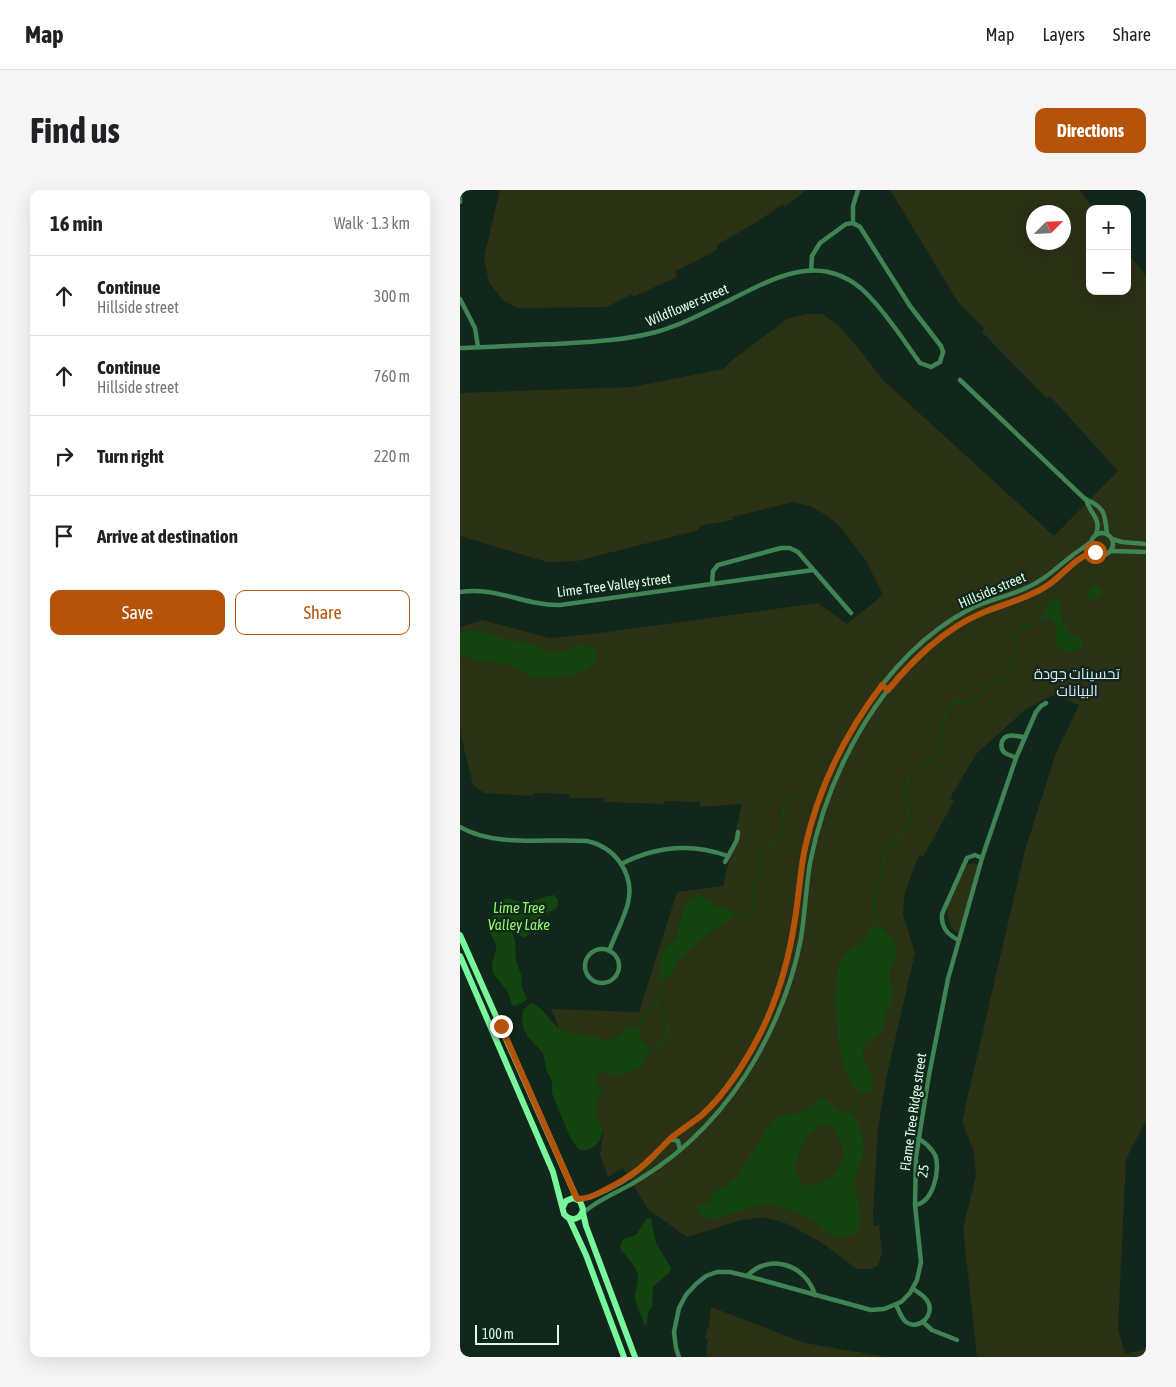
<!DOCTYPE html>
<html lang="en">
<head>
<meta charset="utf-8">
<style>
  body { margin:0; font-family:"Asap Condensed",Cairo,sans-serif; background:#f6f6f6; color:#202124 }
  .controls { position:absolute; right:15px; top:15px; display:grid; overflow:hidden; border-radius:10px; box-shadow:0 5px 20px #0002 }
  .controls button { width:45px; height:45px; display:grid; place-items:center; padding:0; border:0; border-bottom:1px solid #e0e0e0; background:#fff; color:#202124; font:25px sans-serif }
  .compass { position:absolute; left:566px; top:15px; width:45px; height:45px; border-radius:50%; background:#fff; box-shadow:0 5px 20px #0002; rotate:66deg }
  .scale { position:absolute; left:15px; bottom:12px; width:84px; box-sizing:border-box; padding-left:5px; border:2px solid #dafde7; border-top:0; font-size:14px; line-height:18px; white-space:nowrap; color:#dafde7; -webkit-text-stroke:4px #11271b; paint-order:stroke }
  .stop { position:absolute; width:15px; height:15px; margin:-11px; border:4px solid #b45309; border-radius:50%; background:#fff }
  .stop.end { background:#b45309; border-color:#fff; box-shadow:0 1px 5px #0008 }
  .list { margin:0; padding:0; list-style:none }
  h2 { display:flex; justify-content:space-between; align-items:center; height:65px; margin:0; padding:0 20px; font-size:21px }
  h2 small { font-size:16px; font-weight:400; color:#757577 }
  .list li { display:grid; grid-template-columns:32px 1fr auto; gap:15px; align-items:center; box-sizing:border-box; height:80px; padding:0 20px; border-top:1px solid #e0e0e0 }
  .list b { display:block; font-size:19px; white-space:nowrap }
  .list p { margin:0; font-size:16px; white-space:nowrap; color:#757577 }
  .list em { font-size:16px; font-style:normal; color:#757577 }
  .actions { display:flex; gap:10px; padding:15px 20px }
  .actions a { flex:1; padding:11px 0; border:1px solid #b45309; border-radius:10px; text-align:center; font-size:18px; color:#b45309 }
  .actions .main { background:#b45309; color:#fff }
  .icon { flex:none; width:28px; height:28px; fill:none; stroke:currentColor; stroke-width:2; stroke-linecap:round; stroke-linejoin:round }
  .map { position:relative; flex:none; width:686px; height:1167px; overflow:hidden; border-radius:10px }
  header { display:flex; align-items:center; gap:30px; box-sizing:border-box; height:70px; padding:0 25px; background:#fff; border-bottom:1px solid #e0e0e0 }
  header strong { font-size:24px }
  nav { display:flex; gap:28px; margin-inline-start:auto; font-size:18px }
  .intro { display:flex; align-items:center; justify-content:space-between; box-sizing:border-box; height:120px; padding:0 30px }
  h1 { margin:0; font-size:35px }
  .button { padding:12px 22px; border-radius:10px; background:#b45309; color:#fff; font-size:18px; font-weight:700 }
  main { display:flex; gap:30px; padding:0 30px }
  aside { flex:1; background:#fff; border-radius:10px; box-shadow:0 5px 20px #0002 }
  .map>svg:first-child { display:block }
  .green { fill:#2a3115; fill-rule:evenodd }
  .water { fill:#13430e; fill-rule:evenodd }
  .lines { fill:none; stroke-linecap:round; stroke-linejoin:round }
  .stream { stroke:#13430e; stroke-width:2 }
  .street { stroke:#408354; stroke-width:4.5 }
  .secondary { stroke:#77f69c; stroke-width:6 }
  .route { stroke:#b45309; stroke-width:6 }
  .labels { text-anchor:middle; stroke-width:4.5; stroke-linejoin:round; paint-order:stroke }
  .street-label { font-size:14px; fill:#dafde7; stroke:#11271b }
  .neighbourhood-label { font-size:15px; fill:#dce8fd; stroke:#11271b }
  .water-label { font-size:15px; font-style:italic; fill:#94f66f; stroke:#11271b }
</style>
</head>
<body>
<header>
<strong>Map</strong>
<nav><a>Map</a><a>Layers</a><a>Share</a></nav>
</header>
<div class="intro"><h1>Find us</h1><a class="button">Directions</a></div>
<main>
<aside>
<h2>16 min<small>Walk · 1.3 km</small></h2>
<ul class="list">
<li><svg class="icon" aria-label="ahead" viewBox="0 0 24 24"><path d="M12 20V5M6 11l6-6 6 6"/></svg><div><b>Continue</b><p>Hillside street</p></div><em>300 m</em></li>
<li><svg class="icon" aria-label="ahead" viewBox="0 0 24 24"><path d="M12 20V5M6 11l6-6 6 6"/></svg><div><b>Continue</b><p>Hillside street</p></div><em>760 m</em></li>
<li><svg class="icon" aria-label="right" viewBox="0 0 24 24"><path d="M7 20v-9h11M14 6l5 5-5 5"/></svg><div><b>Turn right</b></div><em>220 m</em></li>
<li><svg class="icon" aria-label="arrive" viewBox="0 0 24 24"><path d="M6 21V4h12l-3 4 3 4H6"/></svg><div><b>Arrive at destination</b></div></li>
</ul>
<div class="actions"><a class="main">Save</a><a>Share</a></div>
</aside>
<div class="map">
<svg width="686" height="1167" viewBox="0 0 686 1167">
  <rect width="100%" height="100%" fill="#11271b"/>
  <g class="green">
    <polygon points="40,0 346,0 325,17 323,14 300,30 257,55 257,60 216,81 217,87 173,107 172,104 147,117 69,118 57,118 43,110 29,93 24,67"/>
    <path d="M430,0H619L634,19H630V101H667V62L686,86V930L666,969L658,1139L665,1164L686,1159V1167H517L503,1038L516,986L514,962L502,931L565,660L596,563L619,515L593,505L566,519L517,563L490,608L494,611L463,667L459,665L445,702L443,724L455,763L426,889L418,938L413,1024L414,1036L419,1035L422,1062L418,1076L410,1079H397L362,1053L328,1034L303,1027L278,1031L227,1047L188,1019L163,978L148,987L140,965L143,943L91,819L179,822L217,702L263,696L282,614L240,617V612L204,611V614L144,612V608H110L109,604L73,603V606L24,603L13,595L1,546L0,535V437L22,430L90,448L140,443L358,413L387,434L423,405L406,371L382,339L369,327L350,316L333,312L272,327L273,330L239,336V340L117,371L87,372L0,346V203L172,197L263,179L271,171L327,129L346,124H363L381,138L399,159L423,190L594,346L658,281L590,206L587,209L522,142L524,138L498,112ZM574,22H604V52H574Z"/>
    <path d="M514,673L518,675L499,744C495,740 490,736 489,731C483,712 499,691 507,675Z"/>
    <polygon points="251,1117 345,1153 426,1167 246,1167 248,1149 245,1148 248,1137 249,1137"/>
  </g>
  <g class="water">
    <polygon points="635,393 643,402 633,412 624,404"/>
    <path d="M600,408L602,410C598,418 602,435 609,441C612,445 618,448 623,451L622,457C611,464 603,463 595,452C595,442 598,434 589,428L580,431L589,411Z"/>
    <path d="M14,440C25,441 33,446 44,449C54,451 64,452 74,455C81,458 87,464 95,463C110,463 120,448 135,460L137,468L130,478L118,484L80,488L73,487L47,474L26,472L6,467L0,468V443Z"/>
    <path d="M94,705L98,709V716L94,720L77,728L69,744L65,748L51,741L55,750L56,771L61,784L62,798L67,808L64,812L55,816L51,814C49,797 41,796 34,784C29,774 36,767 36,757C36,749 28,744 28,736C28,730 32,727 36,724V718L40,712L46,708L66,713L87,706Z"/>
    <path d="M236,705L242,706L257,716L272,720L275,727L256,738L230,758L217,772L211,786L204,789L199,786L201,767L204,759L218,746C218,733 223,723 227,711Z"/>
    <path d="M418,736C430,741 441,757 436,770C434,775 430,779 429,784C429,790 432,797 433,803C433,814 426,818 424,828C423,832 423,836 422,839C418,849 403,850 403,861C402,875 417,881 411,901C403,905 399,902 394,897C376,877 371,798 380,773C384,763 395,758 402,751C407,746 409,738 418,736Z"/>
    <path d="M73,813L80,818L97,837L106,841L146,850L155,848L168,838L174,837L178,839L183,850L189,857C191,872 174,885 159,885C150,885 144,880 136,887V893L143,902L138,908L135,924C137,929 141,933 142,939C143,952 131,964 118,959L109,945L92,903V891L87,882L83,863L68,847L63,837L62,828L63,820L69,815Z"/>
    <path d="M362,908C378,913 370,924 392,923C400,934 406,952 403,966C401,975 396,982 395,991C394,1008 412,1038 388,1046C384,1047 377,1048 373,1046C365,1042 359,1034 352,1030C340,1023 322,1017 309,1015C290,1012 256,1038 239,1024V1015L250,1011L254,1001L266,996L275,989L313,929C324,921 336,926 345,920C352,916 355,911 362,908ZM364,935C377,936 386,959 382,971C378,984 358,998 344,995C326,978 344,942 364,935Z"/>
    <path d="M187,1028L191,1029L196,1053L211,1078L210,1082L193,1097L192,1117L188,1122L187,1135H184C183,1125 176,1117 175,1108C174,1101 178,1095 178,1088C178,1076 166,1068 160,1058L163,1049L176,1045Z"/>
  </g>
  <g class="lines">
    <g class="stream">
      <path d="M276,726L286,725L292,723C299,708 287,696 302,681L301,671L303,661L308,656L317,652L323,641L324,633L323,619L335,603L344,598"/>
      <polyline points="417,736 415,731 414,711 422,689 424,667 427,660 450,633 446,606 448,588 457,579 472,571 478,565 482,553 485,524 492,512 497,511 504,513 513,510 526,497 550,485 552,469 556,461 555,449 557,443 563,436 575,434"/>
      <polyline points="178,839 184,826 196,813"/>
      <polyline points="190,859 198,856 207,846 207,832 196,813 201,804 200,787"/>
      <polyline points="392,923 400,902"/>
    </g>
    <g class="street">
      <polyline points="0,9 0,12"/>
      <polyline points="393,33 393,16 398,0"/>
      <polyline points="0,109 15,138 18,157"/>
      <path d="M0,158C32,157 63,155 94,154C129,152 162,151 196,142C222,135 247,121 272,109C317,86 364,61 407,104C427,124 444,151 460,173L471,177L480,172L483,162L481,156L450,116L400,37L393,33L386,34L360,53L352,66L351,81"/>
      <path d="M500,190L625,309C645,317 645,324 647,344"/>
      <path d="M626,309C629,323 642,328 636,344"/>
      <circle cx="642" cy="354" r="11"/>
      <polyline points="652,349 662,352 686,354"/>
      <polyline points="650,361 686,362"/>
      <polyline points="252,394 253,381 258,375 321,358 330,358 338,362 391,423"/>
      <path d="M0,402C35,396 66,416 100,415L353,380"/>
      <path d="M556,568C553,566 548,565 545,563C539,558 541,548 548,546C553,544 559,547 564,547"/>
      <path d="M0,637C36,658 87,648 127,651C155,657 175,684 168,713C164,729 155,745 149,761"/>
      <polyline points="265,672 277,650 278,642"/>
      <path d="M161,674C196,656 232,653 268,666"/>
      <path d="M498,750C487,744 481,737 482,724L507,668L515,665L522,668"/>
      <circle cx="142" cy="776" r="17"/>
      <polyline points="210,949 218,951 220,960"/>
      <path d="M118,1009C137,1009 171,988 185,975C194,968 201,958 209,950C218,942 229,936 238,928C255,914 268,896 280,878C307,837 325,790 333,742C338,714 339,686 345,658C355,612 373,568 399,528C426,485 463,444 508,420C527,410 547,407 566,398C585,390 597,377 613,365C619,360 625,357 631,352"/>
      <path d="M455,1015C473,1013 481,979 475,965C471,957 465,953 458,948"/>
      <path d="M123,1023C139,1008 162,1001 180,989C228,960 268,917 296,868C317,831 333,791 341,748C345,723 346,698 350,673C368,581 423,477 507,430C527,419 548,415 569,406C578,402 588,397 596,390C608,380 619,365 635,362"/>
      <path d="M287,1086C310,1062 346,1075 355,1105"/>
      <path d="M436,1115C439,1120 441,1128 446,1132C459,1141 475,1125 468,1112C465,1106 458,1102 453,1099"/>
      <polyline points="463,1132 472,1140 497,1150"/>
      <polyline points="219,1167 216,1158 214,1142 219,1118 226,1105 236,1094 246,1086 257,1082 270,1082 287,1086 411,1120 424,1119 441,1112 450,1103 457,1090 461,1072 455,1015 456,967 469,885 488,789 522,668 556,568 576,522 581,516 586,513"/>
    </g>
    <g class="secondary">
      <polyline points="0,745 117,1009"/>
      <path d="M0,766L93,982L104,1024C111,1032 121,1030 123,1019L120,1011L113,1008L106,1011L103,1017"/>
      <polyline points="123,1023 126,1036 175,1167"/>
      <polyline points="109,1028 126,1065 164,1167"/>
    </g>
  </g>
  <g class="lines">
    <path class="route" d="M41,836L117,1009C128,1009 135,1005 145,1000C174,985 185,975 207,952C217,941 232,934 243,924C267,902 285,873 300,844C318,808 329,769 335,729C339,705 340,681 345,658C358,598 385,544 422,495L428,500C454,469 484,439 522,423C543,414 566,409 585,397C602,387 615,366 635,362"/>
  </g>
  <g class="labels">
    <g class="street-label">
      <text transform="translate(227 115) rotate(-23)" y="5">Wildflower street</text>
      <text transform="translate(154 395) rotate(-7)" y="5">Lime Tree Valley street</text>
      <text transform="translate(532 400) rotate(-23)" y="5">Hillside street</text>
      <text transform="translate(453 922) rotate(-82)" y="5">Flame Tree Ridge street</text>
      <text transform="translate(463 981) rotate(-82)" y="5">25</text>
    </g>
    <g class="neighbourhood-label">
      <text x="617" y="489">تحسينات جودة<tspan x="617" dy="17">البيانات</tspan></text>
    </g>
    <g class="water-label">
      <text x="59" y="723">Lime Tree<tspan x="59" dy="17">Valley Lake</tspan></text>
    </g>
  </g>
</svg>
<div class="controls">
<button>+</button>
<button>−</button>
</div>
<svg class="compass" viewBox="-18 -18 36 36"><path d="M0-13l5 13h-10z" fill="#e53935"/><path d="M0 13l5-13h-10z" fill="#757577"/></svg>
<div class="scale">100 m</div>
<div class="stop" style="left:635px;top:362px"></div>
<div class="stop end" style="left:41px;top:836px"></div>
</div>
</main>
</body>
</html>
